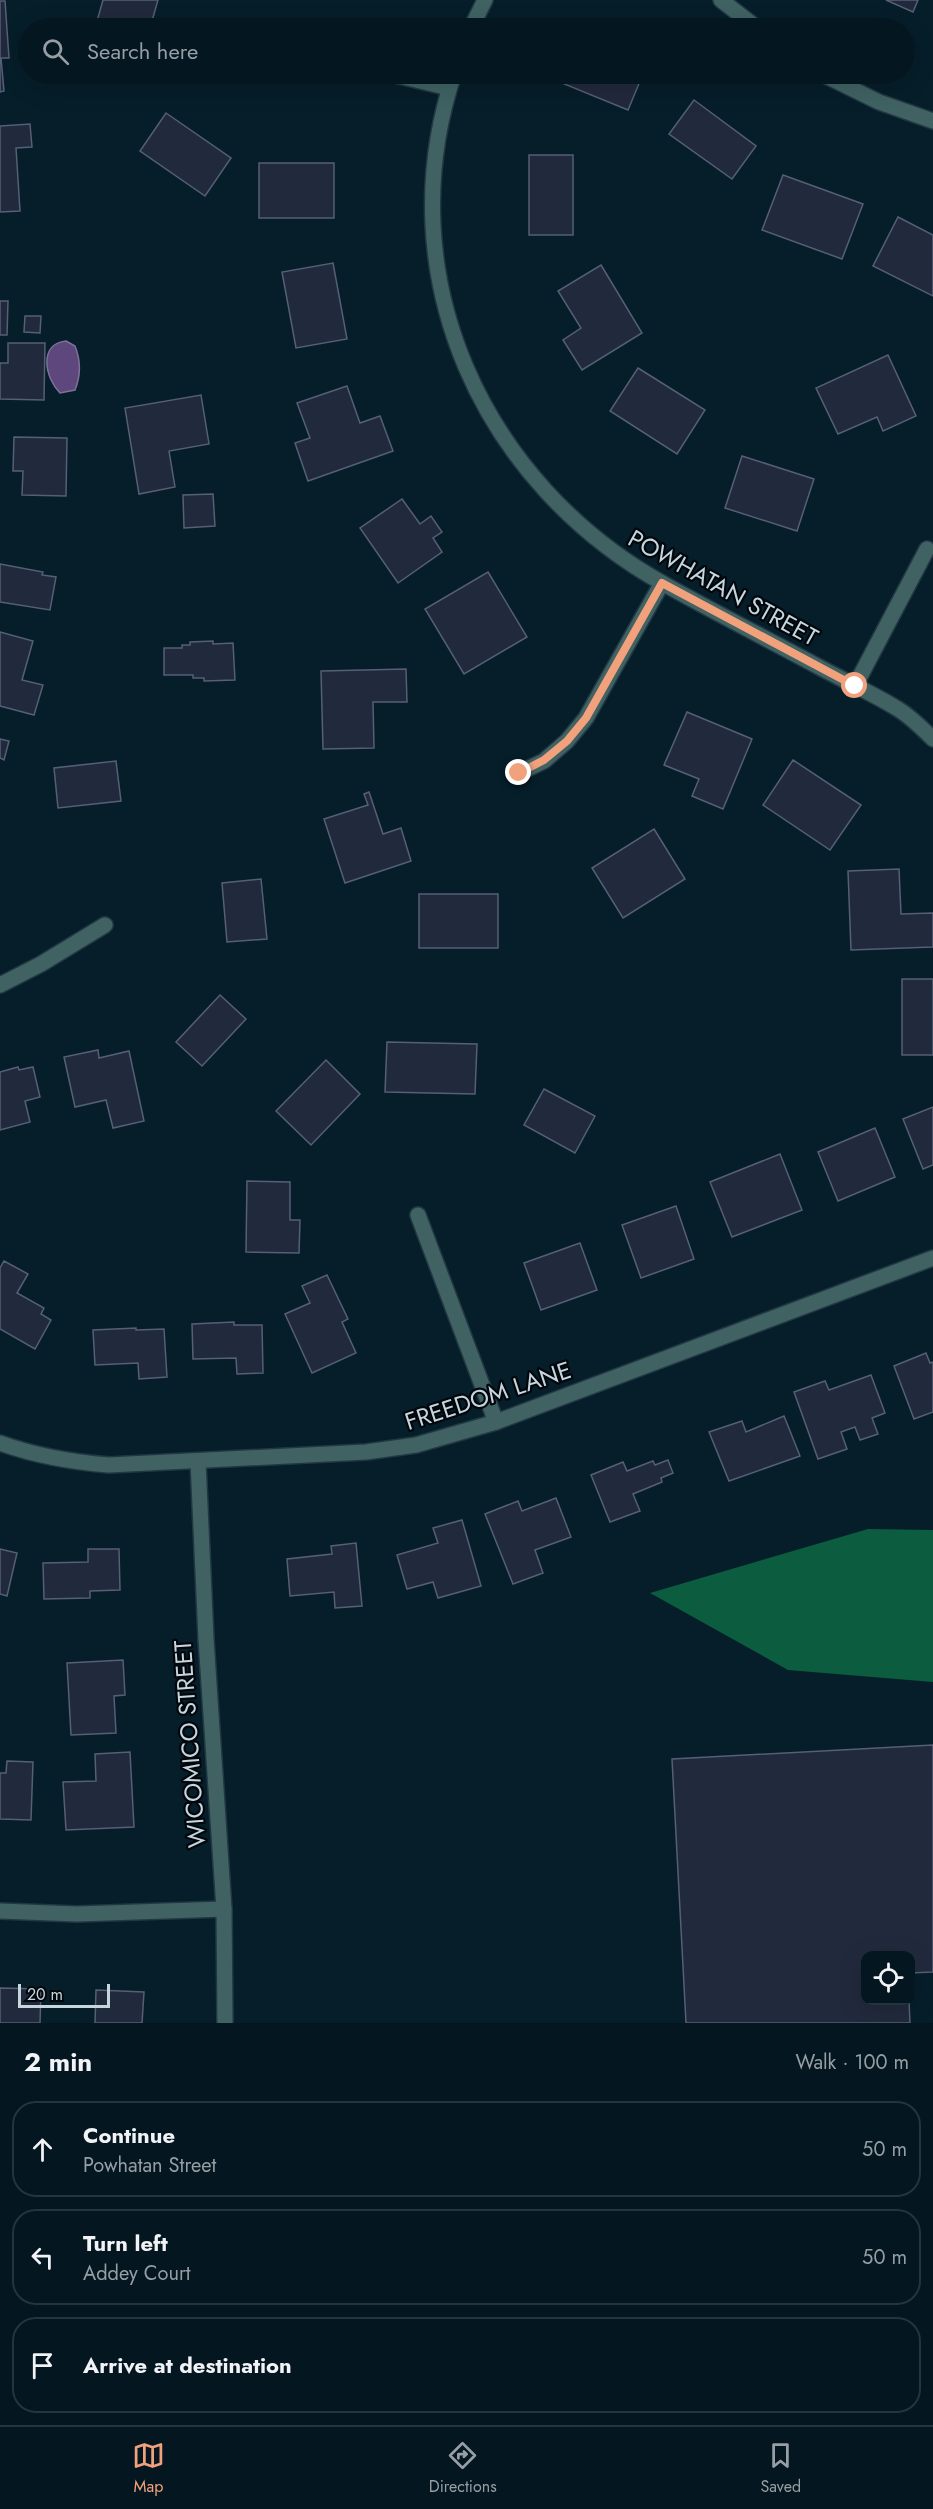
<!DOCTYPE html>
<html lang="en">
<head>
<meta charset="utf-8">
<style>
  body { margin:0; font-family:Jost,sans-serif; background:#12232d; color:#f1f3f6 }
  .controls { position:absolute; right:18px; bottom:18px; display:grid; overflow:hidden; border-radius:12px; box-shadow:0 6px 24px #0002 }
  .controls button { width:54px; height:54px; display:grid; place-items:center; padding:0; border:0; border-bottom:2px solid #25353e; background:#041620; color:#f1f3f6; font:30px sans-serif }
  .scale { position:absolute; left:18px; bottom:15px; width:92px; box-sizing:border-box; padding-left:6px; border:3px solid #c7d6dd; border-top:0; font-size:16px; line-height:21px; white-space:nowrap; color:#c7d6dd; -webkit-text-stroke:4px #01070c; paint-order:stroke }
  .stop { position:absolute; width:18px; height:18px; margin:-14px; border:4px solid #f1a17c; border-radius:50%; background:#fff }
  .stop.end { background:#f1a17c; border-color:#fff; box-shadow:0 2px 6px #0008 }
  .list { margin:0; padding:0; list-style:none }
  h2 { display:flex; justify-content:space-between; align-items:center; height:78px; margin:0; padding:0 24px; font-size:26px }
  h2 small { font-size:20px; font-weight:400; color:#979fa5 }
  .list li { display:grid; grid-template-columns:39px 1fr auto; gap:18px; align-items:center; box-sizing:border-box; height:96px; margin:0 12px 12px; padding:0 12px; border:2px solid #25353e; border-radius:24px }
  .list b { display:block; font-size:22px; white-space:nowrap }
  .list p { margin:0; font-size:20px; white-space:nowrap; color:#979fa5 }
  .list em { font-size:20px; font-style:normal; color:#979fa5 }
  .icon { flex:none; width:33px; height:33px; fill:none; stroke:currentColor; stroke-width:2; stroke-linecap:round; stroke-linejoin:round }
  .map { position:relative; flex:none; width:933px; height:2023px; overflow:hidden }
  .search { position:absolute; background:#041620; box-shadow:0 6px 24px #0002; left:18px; right:18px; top:18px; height:66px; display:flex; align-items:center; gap:15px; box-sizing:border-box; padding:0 21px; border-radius:33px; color:#979fa5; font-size:22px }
  .sheet { height:402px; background:#041620 }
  nav { display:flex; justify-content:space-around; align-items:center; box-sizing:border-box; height:84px; border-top:2px solid #25353e; background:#041620; font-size:16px; color:#979fa5 }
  nav a { display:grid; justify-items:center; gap:3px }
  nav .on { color:#f1a17c }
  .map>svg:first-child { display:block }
  .forest { fill:#0c5c40 }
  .water { fill:#5d477c; stroke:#7d7299; stroke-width:1.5 }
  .building { fill:#21293c; stroke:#555f75; stroke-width:1.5 }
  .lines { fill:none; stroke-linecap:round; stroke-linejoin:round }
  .minor-casing { stroke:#213843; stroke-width:18 }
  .tertiary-casing { stroke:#213843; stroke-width:18 }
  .minor { stroke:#406263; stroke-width:15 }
  .tertiary { stroke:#406263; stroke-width:15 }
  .route { stroke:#f1a17c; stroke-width:8 }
  .labels { text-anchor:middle; stroke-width:4.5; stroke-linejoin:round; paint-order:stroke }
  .street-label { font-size:24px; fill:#c7d6dd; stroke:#01070c }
</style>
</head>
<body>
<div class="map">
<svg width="933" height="2023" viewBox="0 0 933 2023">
  <rect width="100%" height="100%" fill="#061e2a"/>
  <polygon class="forest" points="868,1529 933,1530 933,1682 788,1670 650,1593"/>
  <path class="water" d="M66,341L75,346C81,361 81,375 75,390L60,393C45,378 38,344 66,341Z"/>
  <g class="building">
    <polygon points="103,0 158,0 150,28 95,28"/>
    <polygon points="886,0 918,0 913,12"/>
    <polygon points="0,1 5,1 9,58 1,58 4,91 0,92"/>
    <polygon points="555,74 643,74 628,110 552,79"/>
    <polygon points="694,100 756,146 732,179 669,134"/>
    <polygon points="166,113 231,158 205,196 140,151"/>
    <polygon points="30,124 32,147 16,148 20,211 0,212 0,126"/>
    <rect x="529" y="155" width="44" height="80"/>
    <rect x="259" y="163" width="75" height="55"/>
    <polygon points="783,175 863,204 842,259 762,230"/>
    <polygon points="898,217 933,235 933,296 873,266"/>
    <polygon points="333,263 347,339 296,348 282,272"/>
    <polygon points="601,265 642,333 582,370 563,340 581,328 558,291"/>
    <polygon points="0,301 8,301 7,335 0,335"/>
    <polygon points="25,316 41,316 40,333 24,332"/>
    <polygon points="8,343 45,343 44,400 0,399 0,363 8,363"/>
    <polygon points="888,355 916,416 883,431 877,417 838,434 816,388"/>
    <polygon points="638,368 705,410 677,454 610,411"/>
    <polygon points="347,386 360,423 380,416 393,451 308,481 295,443 310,438 297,403"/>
    <polygon points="201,395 209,444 169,451 175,487 139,494 125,408"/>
    <polygon points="14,437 67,438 66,496 22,495 23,471 13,471"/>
    <polygon points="742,456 814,479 797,531 725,508"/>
    <polygon points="213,494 215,526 184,528 183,495"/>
    <polygon points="402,499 420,524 431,516 442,532 433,538 442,552 398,583 360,528"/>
    <polygon points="0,564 43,572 42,575 56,577 50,610 0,602"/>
    <polygon points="488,572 527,637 464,674 425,609"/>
    <polygon points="0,632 33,641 22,680 43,685 34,715 0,706"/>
    <polygon points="213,641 213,644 233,643 235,680 204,681 204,678 193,678 193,675 164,675 164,648 182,648 182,645 190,645 190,642"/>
    <polygon points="406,669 407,702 373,702 374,748 323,749 321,671"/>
    <polygon points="687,712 752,739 723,809 692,796 699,779 664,765"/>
    <polygon points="0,739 9,741 4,760 0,758"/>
    <polygon points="793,760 861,805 830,850 763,805"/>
    <polygon points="116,761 121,801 58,808 54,768"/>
    <polygon points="369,792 383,834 401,828 411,861 345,883 324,819 368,805 364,794"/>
    <polygon points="654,829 685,879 623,918 592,868"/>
    <polygon points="899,869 901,914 933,913 933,947 851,950 848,871"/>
    <polygon points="261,879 267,939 227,942 222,883"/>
    <rect x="419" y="894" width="79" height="54"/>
    <rect x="902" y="979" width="31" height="76"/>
    <polygon points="220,995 246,1019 202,1066 176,1042"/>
    <polygon points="387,1042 477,1044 475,1094 385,1092"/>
    <polygon points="98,1050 99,1058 129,1051 144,1121 113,1128 106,1100 75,1107 64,1057"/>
    <polygon points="326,1060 360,1094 311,1145 276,1111"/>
    <polygon points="18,1067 19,1070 33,1067 40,1097 25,1101 30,1122 0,1130 0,1072"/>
    <polygon points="544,1089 595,1116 575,1153 524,1125"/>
    <polygon points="933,1107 933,1165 923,1169 903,1119"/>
    <polygon points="875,1128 895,1177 838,1201 818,1152"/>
    <polygon points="780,1154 802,1210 732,1237 710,1182"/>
    <polygon points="247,1181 290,1182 290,1220 300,1220 299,1253 246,1252"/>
    <polygon points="676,1206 694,1259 641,1278 622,1225"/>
    <polygon points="580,1243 597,1290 541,1310 524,1263"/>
    <polygon points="4,1261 28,1274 17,1293 44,1308 41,1314 51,1320 35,1349 0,1329 0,1268"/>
    <polygon points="327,1275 348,1319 342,1322 356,1353 312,1373 285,1314 310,1303 302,1286"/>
    <polygon points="234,1322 234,1325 262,1325 263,1373 237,1374 236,1358 193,1359 192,1324"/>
    <polygon points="136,1328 136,1330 164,1329 167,1377 139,1379 138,1363 95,1365 93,1330"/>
    <polygon points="926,1353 930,1363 933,1362 933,1412 914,1419 894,1366"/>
    <polygon points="871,1375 885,1413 872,1418 878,1434 860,1440 855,1427 841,1432 847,1449 818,1459 794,1392 825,1381 829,1390"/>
    <polygon points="784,1416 800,1456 729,1481 709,1432 742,1421 746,1432"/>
    <polygon points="668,1460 673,1473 661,1478 662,1482 633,1494 640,1511 610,1522 591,1475 623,1462 627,1471 653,1461 655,1465"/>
    <polygon points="556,1498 571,1537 535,1550 543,1573 513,1584 485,1514 518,1501 522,1511"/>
    <polygon points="462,1520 481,1586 438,1598 433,1582 407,1589 397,1555 438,1543 433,1528"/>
    <polygon points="356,1543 362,1606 335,1608 334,1592 290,1596 287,1559 332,1554 331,1546"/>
    <polygon points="0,1549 17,1553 7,1596 0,1594"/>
    <polygon points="88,1549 119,1549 120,1590 90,1591 90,1598 44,1599 43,1563 88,1562"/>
    <polygon points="123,1660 125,1695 114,1696 116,1733 71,1735 67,1663"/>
    <polygon points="933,1745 933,1972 910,1973 910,1956 866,1956 866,2000 909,2000 910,2023 686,2023 672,1759"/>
    <polygon points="130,1752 134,1827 66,1830 63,1782 96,1781 95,1754"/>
    <polygon points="7,1761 33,1762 31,1820 0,1819 0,1773 6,1773"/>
    <polygon points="0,1988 41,1989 40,2023 0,2023"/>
    <polygon points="96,1990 144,1992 142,2023 95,2023"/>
  </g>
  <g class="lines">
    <defs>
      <g id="minor">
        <polyline points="721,0 757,28"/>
        <polyline points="391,74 449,88"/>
        <polyline points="822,74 879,102 933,121"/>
        <polyline points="855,686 927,549"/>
        <polyline points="519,773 544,761 567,741 586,718 662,583"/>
        <polyline points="0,985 41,964 105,925"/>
        <polyline points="418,1215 496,1422"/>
        <path d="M0,1443C36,1456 71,1462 109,1465L366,1452L416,1445L496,1422L933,1258"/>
        <polyline points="198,1461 206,1639 224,1909 225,2023"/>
        <polyline points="0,1911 77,1914 224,1909"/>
      </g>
      <g id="tertiary">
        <polyline points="471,28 485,0"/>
        <path d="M454,74C387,275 482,483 664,584C716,613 769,640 821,668C847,682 874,694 898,709C911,717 922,728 933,739"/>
      </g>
    </defs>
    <use href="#minor" class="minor-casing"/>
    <use href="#tertiary" class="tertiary-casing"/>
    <use href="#minor" class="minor"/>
    <use href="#tertiary" class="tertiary"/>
  </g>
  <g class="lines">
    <polyline class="route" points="519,773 544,760 567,741 586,718 662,583 855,686"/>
  </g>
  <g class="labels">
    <g class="street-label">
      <text transform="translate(723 588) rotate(29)" y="8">POWHATAN STREET</text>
      <text transform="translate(488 1396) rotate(-18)" y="8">FREEDOM LANE</text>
      <text transform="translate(190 1744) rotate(-94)" y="8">WICOMICO STREET</text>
    </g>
  </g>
</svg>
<div class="controls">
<button><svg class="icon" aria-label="locate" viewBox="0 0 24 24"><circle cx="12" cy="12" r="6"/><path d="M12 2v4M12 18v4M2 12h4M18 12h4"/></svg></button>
</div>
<div class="scale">20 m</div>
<div class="stop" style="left:855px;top:686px"></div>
<div class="stop end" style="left:519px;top:773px"></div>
<div class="search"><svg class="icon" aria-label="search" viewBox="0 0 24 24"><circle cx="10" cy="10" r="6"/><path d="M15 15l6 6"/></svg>Search here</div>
</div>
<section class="sheet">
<h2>2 min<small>Walk · 100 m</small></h2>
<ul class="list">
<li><svg class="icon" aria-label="ahead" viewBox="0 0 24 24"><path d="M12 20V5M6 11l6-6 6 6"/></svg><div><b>Continue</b><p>Powhatan Street</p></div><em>50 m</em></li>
<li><svg class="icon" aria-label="left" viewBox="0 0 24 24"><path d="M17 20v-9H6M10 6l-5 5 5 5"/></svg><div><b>Turn left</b><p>Addey Court</p></div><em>50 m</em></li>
<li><svg class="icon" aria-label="arrive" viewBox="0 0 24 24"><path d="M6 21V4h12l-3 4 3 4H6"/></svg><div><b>Arrive at destination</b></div></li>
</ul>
</section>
<nav>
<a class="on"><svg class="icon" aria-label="map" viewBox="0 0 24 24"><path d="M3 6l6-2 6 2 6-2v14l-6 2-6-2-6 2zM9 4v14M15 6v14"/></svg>Map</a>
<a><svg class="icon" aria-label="directions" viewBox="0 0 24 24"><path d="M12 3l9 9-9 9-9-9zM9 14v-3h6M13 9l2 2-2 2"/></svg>Directions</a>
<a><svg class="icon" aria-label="saved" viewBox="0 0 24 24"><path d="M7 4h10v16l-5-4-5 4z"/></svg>Saved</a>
</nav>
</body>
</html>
